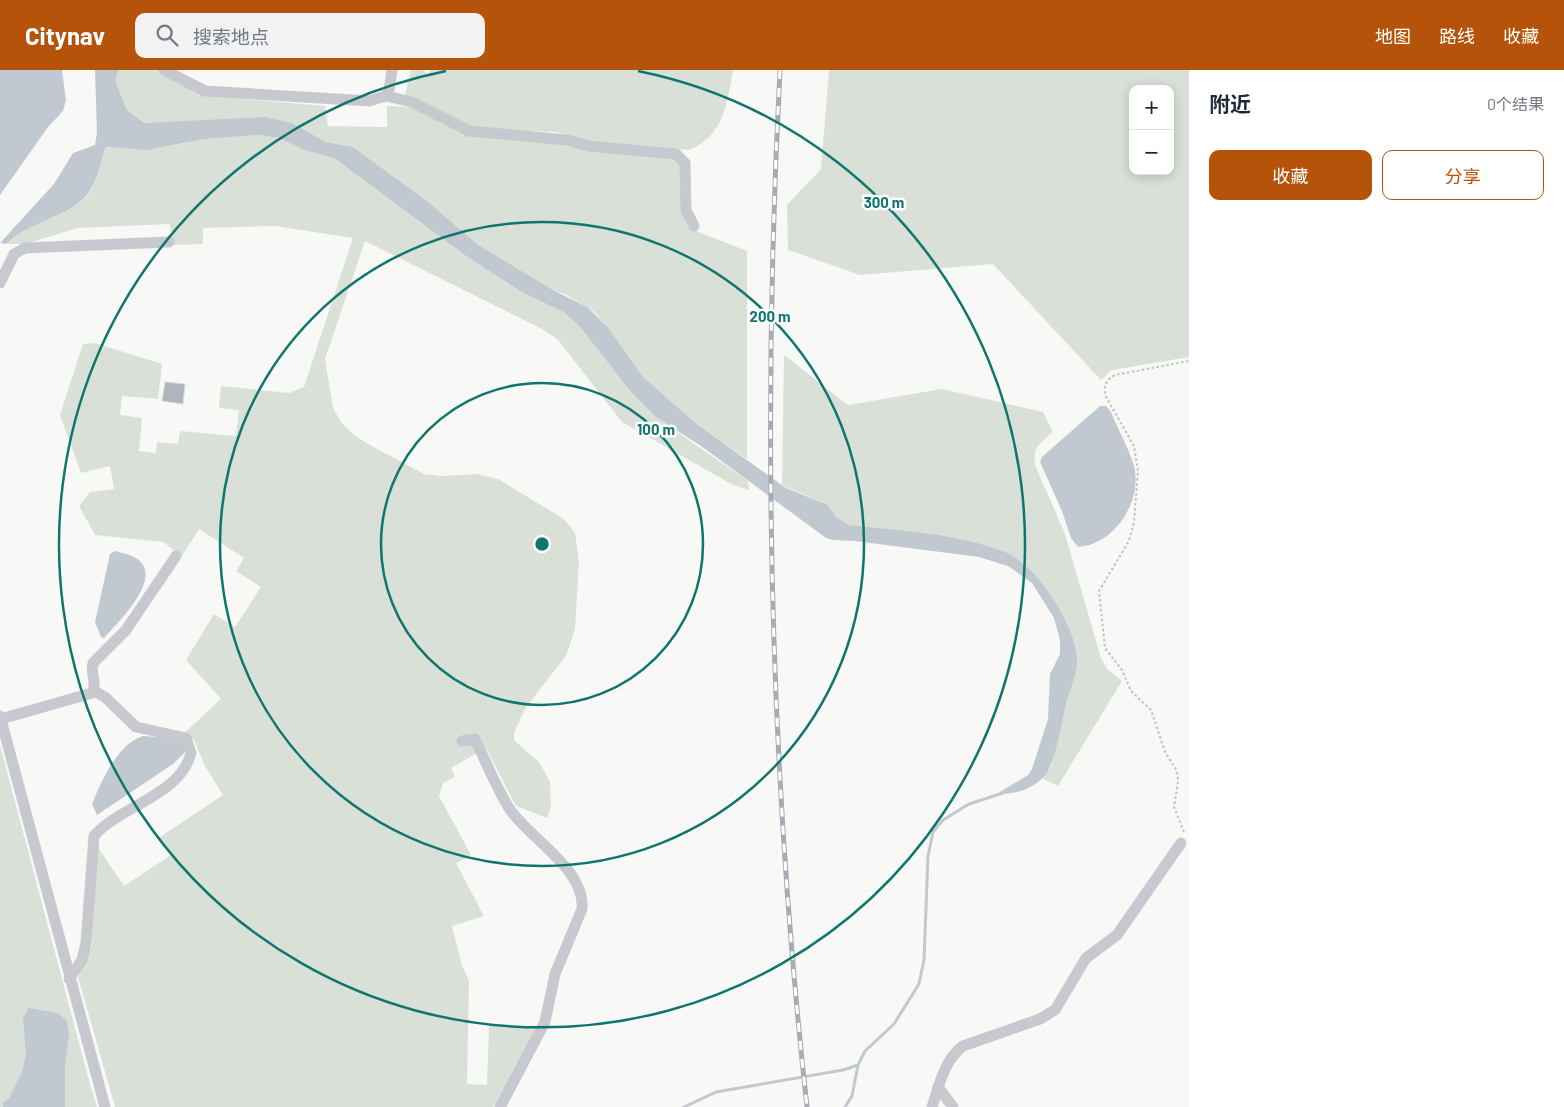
<!DOCTYPE html>
<html lang="zh">
<head>
<meta charset="utf-8">
<style>
  body { margin:0; font-family:Barlow,"Noto Sans SC",sans-serif; background:#f2f2f3; color:#1f2937 }
  .controls { position:absolute; right:15px; top:15px; display:grid; overflow:hidden; border-radius:10px; box-shadow:0 2px 12px #0003 }
  .controls button { width:45px; height:45px; display:grid; place-items:center; padding:0; border:0; border-bottom:1px solid #e0e1e3; background:#fff; color:#1f2937; font:25px sans-serif }
  .list { margin:0; padding:0; list-style:none }
  h2 { display:flex; justify-content:space-between; align-items:center; height:65px; margin:0; padding:0 20px; font-size:21px }
  h2 small { font-size:16px; font-weight:400; color:#747a83 }
  .actions { display:flex; gap:10px; padding:15px 20px }
  .actions a { flex:1; padding:11px 0; border:1px solid #b45309; border-radius:10px; text-align:center; font-size:18px; color:#b45309 }
  .actions .main { background:#b45309; color:#fff }
  .icon { flex:none; width:28px; height:28px; fill:none; stroke:currentColor; stroke-width:2; stroke-linecap:round; stroke-linejoin:round }
  .map { position:relative; flex:none; width:1189px; height:1037px; overflow:hidden }
  header { display:flex; align-items:center; gap:30px; box-sizing:border-box; height:70px; padding:0 25px; background:#b45309; color:#fff }
  header strong { font-size:24px }
  nav { display:flex; gap:28px; margin-inline-start:auto; font-size:18px }
  .search { width:350px; height:45px; background:#f2f2f3; display:flex; align-items:center; gap:12px; box-sizing:border-box; padding:0 18px; border-radius:10px; color:#747a83; font-size:19px }
  main { display:flex }
  aside { flex:1; background:#fff }
  .map>svg:first-child { display:block }
  .green { fill:#d9e0d8; fill-rule:evenodd }
  .water { fill:#c2c8cf }
  .lines { fill:none; stroke-linecap:round; stroke-linejoin:round }
  .stream { stroke:#c2c8cf; stroke-width:3 }
  .building { fill:#b0b4bd; stroke:#dadbd9 }
  .path { stroke:#bfc0c3; stroke-width:2; stroke-dasharray:2.5 2.5; stroke-linecap:butt }
  .minor { stroke:#c7c9ce; stroke-width:11 }
  .rail-casing { stroke:#a8abb3; stroke-width:5 }
  .rail { stroke:#fff; stroke-width:3; stroke-dasharray:9; stroke-linecap:butt }
  .ring { fill:none; stroke:#0f766e; stroke-width:2.5 }
  .centre { fill:#0f766e; stroke:#fff; stroke-width:2.5 }
  .ring-label { font-size:15px; text-anchor:middle; font-weight:bold; fill:#0f766e; stroke:#fff; stroke-width:5; stroke-linejoin:round; paint-order:stroke }
</style>
</head>
<body>
<header>
<strong>Citynav</strong>
<div class="search"><svg class="icon" aria-label="search" viewBox="0 0 24 24"><circle cx="10" cy="10" r="6"/><path d="M15 15l6 6"/></svg>搜索地点</div>
<nav><a>地图</a><a>路线</a><a>收藏</a></nav>
</header>
<main>
<div class="map">
<svg width="1189" height="1037" viewBox="0 0 1189 1037">
  <rect width="100%" height="100%" fill="#f8f9f7"/>
  <g class="green">
    <polygon points="119,0 160,0 221,27 325,36 328,56 387,57 387,36 412,37 455,60 670,86 681,92 684,147 691,159 747,181 747,389 697,354 643,307 608,257 593,241 567,225 553,220 477,174 427,131 353,77 326,72 292,53 146,53 127,40 115,10"/>
    <path d="M411,0H423L427,4L431,0H733C727,34 724,66 689,80L588,71L557,62L473,59L405,25Z"/>
    <path d="M829,0H1189V287L1112,300L1101,310L993,194L860,205L788,180L787,135L821,99ZM1133,19H1170V101H1133Z"/>
    <path d="M260,65L279,68L304,80L334,88L466,186L520,221L565,243L581,258L630,321L657,348L748,411L749,420L733,415L622,352L558,270L544,260L365,171L325,289L333,338L341,352L354,365L368,374L424,404L441,406L476,404L498,409L564,449L575,463L579,491L575,559L566,586L526,637L514,663V669L517,673L539,692L550,712L551,736L547,748L516,736L486,678L451,698L455,707L443,713L439,726L471,785L456,793L484,846L452,856L462,896L469,911L467,1014L487,1015L489,955L539,957L493,1037H115L78,907L92,876L94,785L97,776L124,816L171,785L160,767L223,725L205,696L194,670L182,665L221,629L186,590L214,544L235,557L261,517L236,501L244,488L199,459L182,486L163,472L95,465L79,436L90,422L114,419L110,396L81,403L60,345L83,274L95,273L162,294L158,329L122,326L120,345L142,348L139,381L156,383L157,372L178,374L180,361L236,366L239,340L219,338L221,316L289,323L304,317L353,168L275,156L203,158V174L172,175L170,154L78,158L25,174H6C28,152 71,146 88,125C97,111 101,93 105,78L120,76L136,79L170,76L205,69Z"/>
    <path d="M784,285L848,335L942,319L1043,342L1053,362C1040,373 1032,378 1035,395L1065,464L1101,588L1107,599L1122,611L1058,716L1043,709L1051,696L1077,588L1066,551L1041,513L1020,491L962,469L849,455L836,447L828,435L782,415Z"/>
    <polygon points="0,675 88,1007 97,1037 0,1037"/>
  </g>
  <g class="water">
    <polygon points="0,0 62,0 66,30 63,41 48,57 0,125"/>
    <path d="M95,0H119L115,10L127,40L145,53L265,47L292,53L326,72L353,77L427,131L477,174L553,220L587,237L608,257L643,307L697,354L786,418L828,435L836,447L849,455C901,461 956,463 1005,482C1036,494 1077,557 1077,590C1077,603 1071,617 1067,630C1061,654 1058,681 1047,703C1037,717 1015,726 998,723L1028,705L1032,699L1048,649L1050,604L1060,584V570L1054,548L1032,513L1008,496L979,487L855,471L833,470L826,468L701,376L657,348L630,321L581,258L565,243L520,221L466,186L334,88L304,80L279,68L260,65L205,69L147,80L108,77L105,78C101,93 97,112 87,125C71,146 28,152 6,174L0,173L54,114L73,83L95,75L97,63Z"/>
    <path d="M1100,336H1106L1111,342C1118,360 1129,378 1134,396C1143,431 1114,475 1078,477L1071,468L1062,441L1040,392L1042,387Z"/>
    <path d="M115,481C121,483 128,484 134,487C168,505 118,552 104,568L101,567L95,552L110,484Z"/>
    <path d="M143,666L168,668L182,673L186,681L173,694L97,745L92,734C101,712 118,673 143,666Z"/>
    <polygon points="28,938 58,943 67,951 69,964 65,995 65,1037 3,1037 3,1032 9,1029 22,1002 26,984 23,949"/>
  </g>
  <g class="lines">
    <g class="stream">
      <polyline points="684,1037 716,1022 843,1000 858,995"/>
      <polyline points="845,1037 852,1026 858,995 865,981 894,954 919,914 924,890 928,786 933,762 943,750 969,734 1003,723"/>
    </g>
  </g>
  <polygon class="building" points="165,312 185,314 183,334 162,331"/>
  <g class="lines">
    <path class="path" d="M1184,762L1174,737L1178,712L1177,701L1165,682L1151,640L1131,621L1122,600L1105,578L1099,521L1129,471L1134,452L1138,401L1134,376L1105,325C1104,315 1106,310 1115,305L1189,291"/>
    <g class="minor">
      <polyline points="164,0 205,21 369,31 386,26 389,20 392,0"/>
      <polyline points="386,26 412,32 469,61 567,70 588,76 676,84 685,93 686,140 694,156"/>
      <polyline points="0,213 14,184 25,178 169,172"/>
      <polyline points="0,646 105,1037"/>
      <path d="M1,649L92,623C98,614 90,604 93,593L126,560L176,486"/>
      <path d="M462,671L475,669C486,692 496,717 509,738C528,768 586,799 582,839L555,904L545,952L500,1037"/>
      <path d="M69,909L82,890L86,873L94,766C118,737 181,725 191,683L186,668L136,657L105,627L94,621"/>
      <polyline points="938,1017 953,1037"/>
      <path d="M932,1037C939,1016 944,990 963,976L1040,949L1055,940L1086,888L1117,865L1181,773"/>
    </g>
    <defs>
      <path id="rail" d="M780,0C762,346 769,693 807,1037"/>
    </defs>
    <use href="#rail" class="rail-casing"/>
    <use href="#rail" class="rail"/>
  </g>
  <g class="ring">
    <circle cx="542" cy="474" r="161"/>
    <circle cx="542" cy="474" r="322"/>
    <path d="M638 1A483 483 0 1 1 446 1"/>
  </g>
  <circle cx="542" cy="474" r="8" class="centre"/>
  <g class="ring-label">
    <text x="884" y="138">300 m</text>
    <text x="770" y="252">200 m</text>
    <text x="656" y="365">100 m</text>
  </g>
</svg>
<div class="controls">
<button>+</button>
<button>−</button>
</div>
</div>
<aside>
<h2>附近<small>0个结果</small></h2>
<ul class="list">
</ul>
<div class="actions"><a class="main">收藏</a><a>分享</a></div>
</aside>
</main>
</body>
</html>
